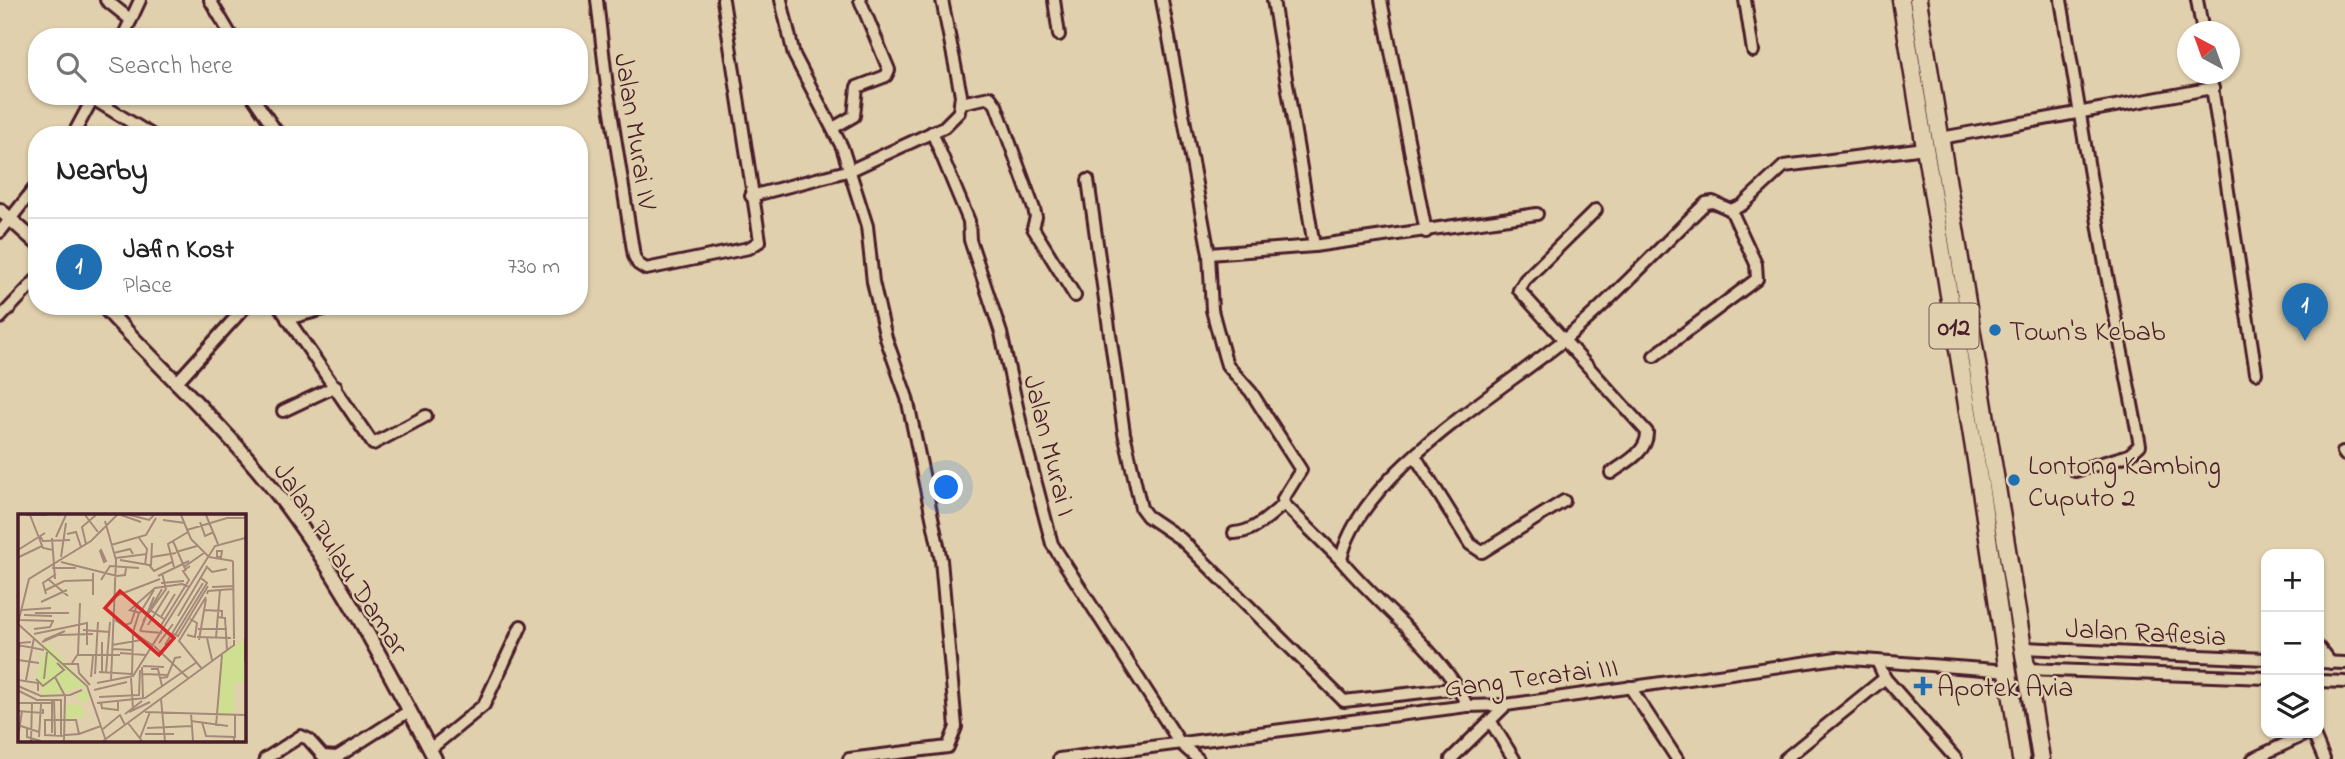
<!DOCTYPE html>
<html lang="en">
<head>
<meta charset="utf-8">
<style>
  body { margin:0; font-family:"Indie Flower",sans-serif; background:#f2f2f2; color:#222 }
  .controls { position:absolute; right:21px; bottom:21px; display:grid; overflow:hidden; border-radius:14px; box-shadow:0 2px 5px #0004 }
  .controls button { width:63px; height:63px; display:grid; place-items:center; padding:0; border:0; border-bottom:2px solid #e0e0e0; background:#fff; color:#222; font:35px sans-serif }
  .compass { position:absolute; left:2177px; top:21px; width:63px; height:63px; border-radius:50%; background:#fff; box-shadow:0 2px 5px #0004; rotate:319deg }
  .you { position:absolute; left:947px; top:488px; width:24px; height:24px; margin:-18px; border:5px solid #fff; border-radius:50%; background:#1a73e8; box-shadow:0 0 0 10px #1a73e833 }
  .badge { display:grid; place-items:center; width:46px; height:46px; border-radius:50%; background:#1f6fb2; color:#fff; font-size:23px; font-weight:700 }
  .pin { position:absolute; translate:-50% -58px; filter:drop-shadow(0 2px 4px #0008) }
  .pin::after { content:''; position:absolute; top:37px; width:24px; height:21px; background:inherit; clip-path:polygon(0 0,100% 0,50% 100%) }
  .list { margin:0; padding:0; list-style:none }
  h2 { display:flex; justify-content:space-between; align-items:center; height:91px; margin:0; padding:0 28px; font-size:30px }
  h2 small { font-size:23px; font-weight:400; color:#767676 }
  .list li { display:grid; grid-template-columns:46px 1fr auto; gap:21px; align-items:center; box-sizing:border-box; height:98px; padding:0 28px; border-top:2px solid #e0e0e0 }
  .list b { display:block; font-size:26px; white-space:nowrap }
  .list p { margin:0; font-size:23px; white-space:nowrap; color:#767676 }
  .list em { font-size:23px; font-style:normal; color:#767676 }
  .icon { flex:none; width:38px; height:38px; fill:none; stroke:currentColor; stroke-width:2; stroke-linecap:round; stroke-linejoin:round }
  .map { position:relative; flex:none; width:2345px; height:759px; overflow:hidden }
  .search { position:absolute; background:#fff; box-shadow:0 2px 5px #0004; left:28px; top:28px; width:560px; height:77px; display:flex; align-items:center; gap:18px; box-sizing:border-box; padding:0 24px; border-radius:28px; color:#767676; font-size:26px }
  .panel { position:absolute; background:#fff; box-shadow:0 2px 5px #0004; left:28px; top:126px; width:560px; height:189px; border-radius:28px }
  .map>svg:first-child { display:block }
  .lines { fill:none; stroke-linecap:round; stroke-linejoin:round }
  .minor-casing { stroke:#4a1f2b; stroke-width:16 }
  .tertiary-casing { stroke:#4a1f2b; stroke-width:18 }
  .primary-casing { stroke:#4a1f2b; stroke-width:21 }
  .minor { stroke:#e1d0ad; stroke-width:10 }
  .tertiary { stroke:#e1d0ad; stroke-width:12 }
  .primary { stroke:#e1d0ad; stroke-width:16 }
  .poi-dot { fill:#1f6fb2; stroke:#e1d0ad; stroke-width:2.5 }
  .labels { text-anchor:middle; stroke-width:5; stroke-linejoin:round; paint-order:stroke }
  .shield { fill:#e1d0ad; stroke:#775452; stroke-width:2 }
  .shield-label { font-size:26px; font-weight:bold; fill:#4a1f2b }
  .street-label { font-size:28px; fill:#4a1f2b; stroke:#e1d0ad }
  .poi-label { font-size:28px; fill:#4a1f2b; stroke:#e1d0ad; text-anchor:start }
  .inset-road { fill:none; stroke:#a58979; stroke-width:2 }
  .view { fill:#d62828; fill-opacity:0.15; stroke:#d62828; stroke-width:3.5 }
  .inset-edge { fill:none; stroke:#4a1f2b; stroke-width:3.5 }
</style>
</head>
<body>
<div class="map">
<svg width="2345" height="759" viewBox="0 0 2345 759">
  <rect width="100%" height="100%" fill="#e1d0ad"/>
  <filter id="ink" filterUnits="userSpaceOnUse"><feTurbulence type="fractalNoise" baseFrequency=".0143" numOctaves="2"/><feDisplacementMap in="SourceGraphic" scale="14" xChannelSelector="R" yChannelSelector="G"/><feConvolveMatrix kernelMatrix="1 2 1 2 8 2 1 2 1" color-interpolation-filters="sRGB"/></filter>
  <g filter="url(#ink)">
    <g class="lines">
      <defs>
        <g id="minor">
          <polyline points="106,0 131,20"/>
          <polyline points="210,0 232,37"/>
          <polyline points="597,0 607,87 634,256 638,264 646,269 749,248 760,241 723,0"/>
          <polyline points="781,0 794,55 842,147 867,226 873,282 886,338 907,398 941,560 956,727 948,747 849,759"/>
          <polyline points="1054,0 1059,35"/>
          <path d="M1162,0L1209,254L1212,310L1224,355L1227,365L1251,392L1301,470L1283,499L1284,504C1269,516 1255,532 1234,533"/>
          <polyline points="1381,0 1426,232"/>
          <polyline points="1745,0 1753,51"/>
          <polyline points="2061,0 2105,265 2140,445 2129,455 2075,471"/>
          <polyline points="2197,0 2203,32"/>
          <polyline points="123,37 140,0"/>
          <polyline points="2210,74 2256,373"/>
          <polyline points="252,96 279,135"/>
          <polyline points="93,99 152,135"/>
          <polyline points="961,103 990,97 996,105 1034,209 1036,217 1033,228 1075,296"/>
          <polyline points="833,128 854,116 857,87 886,76 889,70 860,0"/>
          <polyline points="932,132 969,221 970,240 1001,333 1023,434 1052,544 1180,743 1198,759"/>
          <polyline points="73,135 94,96"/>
          <polyline points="1941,138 2213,88"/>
          <polyline points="1088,180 1124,433 1141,508 1147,516 1181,539 1344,701 1459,688"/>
          <polyline points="751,196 851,170 944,127 959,112 961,95 942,0"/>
          <path d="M1596,210L1525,280L1519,290L1647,432C1648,452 1625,463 1611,473"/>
          <polyline points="0,232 37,185"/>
          <polyline points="1314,246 1537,214"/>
          <polyline points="1209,254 1314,246 1273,0"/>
          <polyline points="279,306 373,444 426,416"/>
          <polyline points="0,318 37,279"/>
          <polyline points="287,319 335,306"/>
          <polyline points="1654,356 1757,279 1756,264 1731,210"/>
          <polyline points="176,383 246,306"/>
          <polyline points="283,411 336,386"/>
          <polyline points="2343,452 2345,455"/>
          <polyline points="1415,456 1470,544 1482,552 1564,501"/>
          <polyline points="1284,504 1341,560"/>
          <polyline points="2023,648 2266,659"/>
          <polyline points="2319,648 2331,663"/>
          <polyline points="1877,661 1885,678 1956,759"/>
          <polyline points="2319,662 2345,663"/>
          <polyline points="2027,669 2266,678"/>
          <polyline points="2319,681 2345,682"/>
          <polyline points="1630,687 1677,759"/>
          <path d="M1467,706C1448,658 1376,603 1341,560C1358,475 1499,393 1564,340C1614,298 1659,248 1706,203L1713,202L1731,210L1742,205L1784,166L1925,148"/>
          <polyline points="1491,722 1514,759"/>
          <polyline points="2313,733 2324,759"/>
          <polyline points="430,749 484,705 521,626"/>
          <polyline points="265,759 301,736 308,739 323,756 337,757 409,711"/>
          <polyline points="1059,759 1467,706 1506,705 1837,658 2009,671"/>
          <polyline points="1451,759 1506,705"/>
          <polyline points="1785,759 1885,678"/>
          <polyline points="2253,759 2308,733"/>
        </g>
        <g id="tertiary">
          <polyline points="0,210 37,243"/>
          <path d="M103,306C158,366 220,422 270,485C336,568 386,666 435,759"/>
        </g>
        <g id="primary">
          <polyline points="1901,0 1981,491 2021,759"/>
          <polyline points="1918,0 2041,759"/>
        </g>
      </defs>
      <use href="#minor" class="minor-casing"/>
      <use href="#tertiary" class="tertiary-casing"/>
      <use href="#primary" class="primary-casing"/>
      <use href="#minor" class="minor"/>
      <use href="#tertiary" class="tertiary"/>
      <use href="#primary" class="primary"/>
    </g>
  </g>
  <g class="poi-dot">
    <circle cx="1995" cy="330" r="7"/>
    <circle cx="2014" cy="480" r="7"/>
    <path d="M1919.5 675.5h7v7h7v7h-7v7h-7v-7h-7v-7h7z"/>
  </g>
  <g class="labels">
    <rect class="shield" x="1929.5" y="303.5" width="49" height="45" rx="5"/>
    <g class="shield-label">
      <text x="1954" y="335">012</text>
    </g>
    <g class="street-label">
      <text transform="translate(637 131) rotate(81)" y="10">Jalan Murai IV</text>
      <text transform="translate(1051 445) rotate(76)" y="10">Jalan Murai I</text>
      <text transform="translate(342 558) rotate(57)" y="10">Jalan Pulau Damar</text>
      <text transform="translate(2146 631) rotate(3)" y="10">Jalan Raflesia</text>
      <text transform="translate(1531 676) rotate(-7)" y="10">Gang Teratai III</text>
    </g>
    <g class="poi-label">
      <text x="2009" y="340">Town's Kebab</text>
      <text x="2028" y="474">Lontong Kambing<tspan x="2028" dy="32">Cuputo 2</tspan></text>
      <text x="1937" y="696">Apotek Avia</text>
    </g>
  </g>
  <g transform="translate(18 514)">
    <rect width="228" height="228" fill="#e1d0ad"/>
    <path d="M226,126L227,168L216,169V201L199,200L204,141ZM28,128L52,153L68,173L23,182L24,173L18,167ZM67,176L72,184L62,189L68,203L47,205V191L62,190L59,180Z" fill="#cfdf92"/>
    <path class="inset-road" d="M8,1H29M12,1L25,34L35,36M67,1L80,18M103,1L123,8M112,1L131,6L136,1M163,1L173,25L190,42M188,1L200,30M145,6L167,9M87,7L98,46L93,167M182,8L187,22L196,18M169,16L209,4H227M49,20L58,18L63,33M22,22L25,27L52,26M38,23L48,1M34,24L37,65M121,24L129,35L127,51M155,27L168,57M68,30L64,13L78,1M93,31L128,21L138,4M0,36L27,19M83,36L88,47L86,48L82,37ZM199,37H204L203,43H199ZM158,38L179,32M96,39L112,35L115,40M1,43L24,32M43,43L48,9M134,43L158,39M191,43L215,47M98,44L129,40M102,46L131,51L136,57L154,48M215,47L216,125M43,48L99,62L107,61L108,54M133,52L134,29M188,52L194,58L209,55M156,53L150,30L170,18M166,53L186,39M34,54H58M75,59V81M140,62L171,47M30,65L50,82M83,66L92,52L121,54M143,69L166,67M194,73L215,72M144,75L132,96L146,105M28,76L46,67L75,66M28,80L25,69L38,60M189,80L190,77L215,75M95,83L142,65M23,88L49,76M4,96L33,94M186,96L204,97V103M17,99H51M122,99L112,96L137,74L164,70L171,73M122,99L136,76M6,101L34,102M160,102L189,53M143,103L157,80M199,103L207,104L209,136M2,106L36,107M97,106L134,131M125,107L148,75L144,59M0,109L11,65L73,27L99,1M0,110L69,172L88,227M107,111L113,109L119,91M130,111L151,77M142,113L171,66L165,57L172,52M16,115L32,113L35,107M180,115H209M65,116L92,118M122,117L136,83M122,117L144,119M16,120L69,109V131M155,120L160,122L190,72M157,121L189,69L183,64M169,121L177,123L179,109L172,105M179,123L213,124M189,124L194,146M198,124L202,76M227,124V147M26,126L47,117M181,126L188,85M24,128L40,121L75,120M84,128V158M141,129L155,110M0,131L26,136M94,131L123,126M147,131L185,69M136,132L170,164M94,135L115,136M102,139L128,141M60,141H102M0,144L2,129L13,128M0,146L21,149M54,149L60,140L62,89M45,150H60L61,159L72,171M125,152L146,153M124,153L125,184M133,155H140L144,172M184,155L161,127L188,83M81,158L114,160M88,158L92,108M77,160L80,108M125,160L150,161M114,161L115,118L121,99M37,163L47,182M73,163L75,142M113,164L115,195M143,164L149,163L157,144L163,143M18,165L25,172L46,156L39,149M26,165L29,138M0,166L20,169V177M8,166L16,124M79,169L115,162L197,32L227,24M0,172L23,182L52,181L64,176M76,176L109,168M1,177L19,186H43V221M121,182L122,156M81,183L121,181M143,185L147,227M34,186V219M36,186L37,221M0,189H33M79,189L127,184L179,148M83,189L84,194L100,196V188M0,197L25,199V195M111,198L132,188M127,198L227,201M173,199L175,227M107,200L124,187M47,206H58L61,220L47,221M173,207L210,212M184,208L188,222L216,223V227M110,209L124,227M0,211L21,218M198,212L204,141M9,214V223L23,227M129,214L174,212M85,215L102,201L107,211M61,220L83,212M127,220H156M47,222L27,221V206H47M21,223L23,190M0,224L4,197M122,224L132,198M217,224V201M13,227L14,189M46,227L47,182M85,227L216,131V126"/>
    <path class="view" d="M102,77L156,124L141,141L87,94Z"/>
    <rect width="228" height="228" class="inset-edge"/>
  </g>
</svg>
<div class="controls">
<button>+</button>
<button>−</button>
<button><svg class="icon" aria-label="layers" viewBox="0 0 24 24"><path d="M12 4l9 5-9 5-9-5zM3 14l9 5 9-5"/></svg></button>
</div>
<svg class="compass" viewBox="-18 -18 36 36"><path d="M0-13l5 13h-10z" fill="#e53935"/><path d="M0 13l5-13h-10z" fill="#767676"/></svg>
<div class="you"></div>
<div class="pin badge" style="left:2305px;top:341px">1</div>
<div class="search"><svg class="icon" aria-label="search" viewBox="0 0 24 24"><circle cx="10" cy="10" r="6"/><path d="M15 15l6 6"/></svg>Search here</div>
<section class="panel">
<h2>Nearby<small></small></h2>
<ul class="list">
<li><span class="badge">1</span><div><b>Jafin Kost</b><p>Place</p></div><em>730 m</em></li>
</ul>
</section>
</div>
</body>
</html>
